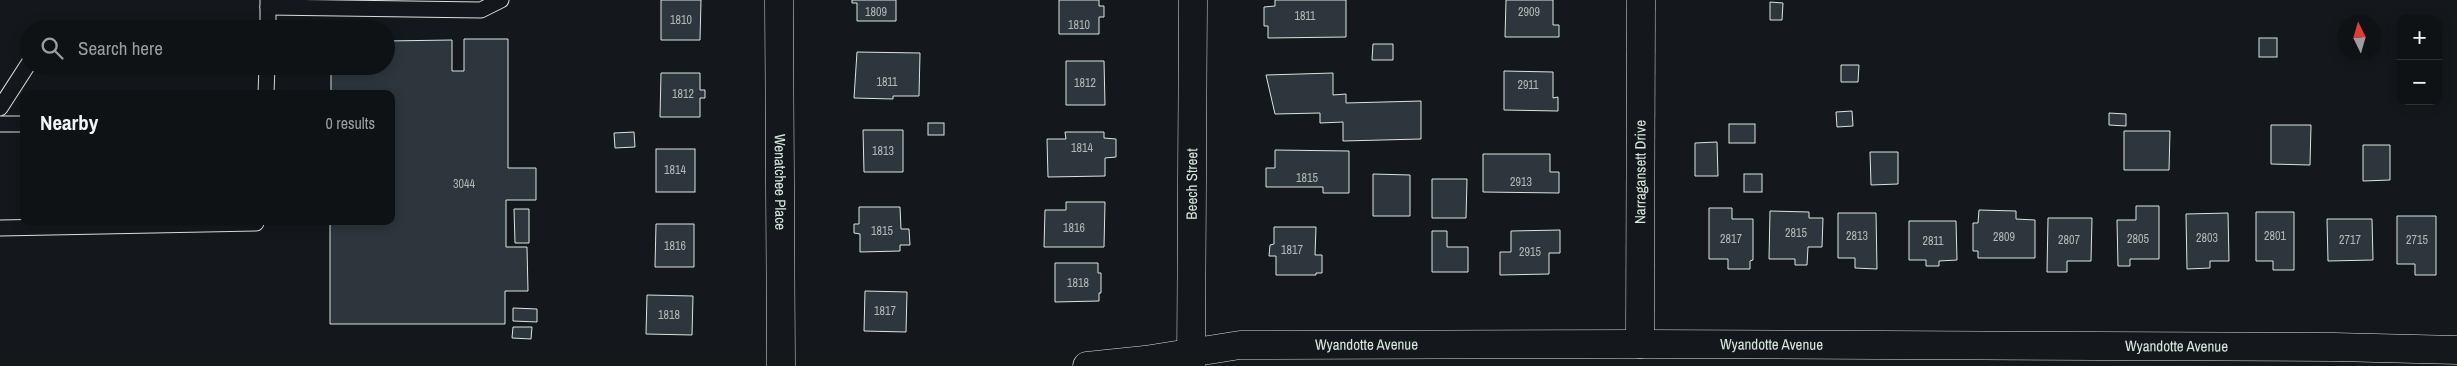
<!DOCTYPE html>
<html lang="en">
<head>
<meta charset="utf-8">
<style>
  body { margin:0; font-family:"Archivo Narrow",sans-serif; background:#181b1e; color:#f1f3f6 }
  .controls { position:absolute; right:15px; top:15px; display:grid; overflow:hidden; border-radius:10px; box-shadow:0 2px 12px #0003 }
  .controls button { width:45px; height:45px; display:grid; place-items:center; padding:0; border:0; border-bottom:1px solid #2f3234; background:#0f1215; color:#f1f3f6; font:25px sans-serif }
  .compass { position:absolute; left:2337px; top:15px; width:45px; height:45px; border-radius:50%; background:#0f1215; box-shadow:0 2px 12px #0003; rotate:355deg }
  .list { margin:0; padding:0; list-style:none }
  h2 { display:flex; justify-content:space-between; align-items:center; height:65px; margin:0; padding:0 20px; font-size:21px }
  h2 small { font-size:16px; font-weight:400; color:#9b9ea0 }
  .icon { flex:none; width:28px; height:28px; fill:none; stroke:currentColor; stroke-width:2; stroke-linecap:round; stroke-linejoin:round }
  .map { position:relative; flex:none; width:2457px; height:366px; overflow:hidden }
  .search { position:absolute; background:#0f1215; box-shadow:0 2px 12px #0003; left:20px; top:20px; width:375px; height:55px; display:flex; align-items:center; gap:12px; box-sizing:border-box; padding:0 18px; border-radius:28px; color:#9b9ea0; font-size:19px }
  .panel { position:absolute; background:#0f1215; box-shadow:0 2px 12px #0003; left:20px; top:90px; width:375px; height:135px; border-radius:10px }
  .map>svg:first-child { display:block }
  .building { fill:#2c363c; stroke:#d8e6dc }
  .lines { fill:none; stroke-linecap:round; stroke-linejoin:round }
  .lane-casing { stroke:#d8e6dc; stroke-width:17 }
  .street-casing { stroke:#d8e6dc; stroke-width:29 }
  .lane { stroke:#14181c; stroke-width:15 }
  .street { stroke:#14181c; stroke-width:28 }
  .labels { text-anchor:middle; stroke-width:4; stroke-linejoin:round; paint-order:stroke }
  .number-label { font-size:12px; fill:#adbab4 }
  .street-label { font-size:15px; fill:#d8e6dc; stroke:#14181c }
</style>
</head>
<body>
<div class="map">
<svg width="2457" height="366" viewBox="0 0 2457 366">
  <rect width="100%" height="100%" fill="#14181c"/>
  <g class="building">
    <polygon points="661,0 701,0 700,40 661,40"/>
    <polygon points="852,0 896,0 896,21 857,21 857,3 852,3"/>
    <polygon points="1059,0 1099,0 1099,6 1104,6 1104,17 1099,17 1099,34 1059,34"/>
    <polygon points="1275,0 1346,0 1346,37 1268,38 1268,26 1264,26 1264,7 1275,6"/>
    <polygon points="1506,0 1553,0 1553,25 1559,25 1559,37 1505,37"/>
    <polygon points="1770,2 1783,3 1782,20 1770,20"/>
    <rect x="2259" y="38" width="18" height="19"/>
    <polygon points="464,39 508,39 508,168 536,168 536,200 506,200 506,247 527,247 528,291 505,291 505,324 330,324 330,221 391,221 391,94 331,94 331,66 386,66 386,41 452,40 452,71 464,71"/>
    <polygon points="1373,44 1393,44 1393,60 1372,60"/>
    <polygon points="857,52 920,53 919,96 893,96 893,99 854,98"/>
    <polygon points="1066,61 1104,61 1105,105 1066,105"/>
    <polygon points="1841,65 1859,65 1858,82 1841,82"/>
    <polygon points="1504,71 1553,72 1553,98 1558,97 1558,111 1504,110"/>
    <polygon points="661,73 700,73 700,90 705,90 705,98 700,98 700,117 660,117"/>
    <polygon points="1333,73 1333,95 1346,94 1346,103 1421,101 1421,139 1343,141 1343,122 1320,123 1320,113 1275,114 1266,75"/>
    <polygon points="1852,111 1853,126 1837,127 1836,112"/>
    <polygon points="2109,113 2126,114 2126,126 2109,125"/>
    <rect x="928" y="123" width="16" height="12"/>
    <rect x="1729" y="124" width="26" height="19"/>
    <polygon points="2271,125 2311,125 2310,165 2271,164"/>
    <polygon points="863,130 903,130 903,172 864,172"/>
    <polygon points="2124,131 2170,131 2169,170 2124,170"/>
    <polygon points="634,132 635,147 615,148 614,133"/>
    <polygon points="1065,132 1104,132 1104,138 1116,139 1116,157 1105,158 1105,176 1048,177 1047,139 1066,139"/>
    <polygon points="1717,142 1718,176 1695,176 1695,143"/>
    <polygon points="2363,145 2390,145 2390,180 2363,181"/>
    <rect x="656" y="149" width="39" height="43"/>
    <polygon points="1275,150 1349,151 1349,193 1323,193 1323,187 1266,187 1266,168 1275,168"/>
    <polygon points="1870,152 1898,152 1898,184 1871,185"/>
    <polygon points="1483,154 1550,154 1550,172 1559,172 1559,193 1483,192"/>
    <polygon points="1373,174 1410,175 1410,216 1373,216"/>
    <rect x="1744" y="174" width="18" height="18"/>
    <polygon points="1432,179 1467,179 1466,218 1432,218"/>
    <polygon points="1066,202 1105,202 1104,247 1044,247 1045,210 1066,210"/>
    <polygon points="2136,206 2159,206 2159,259 2130,259 2130,266 2118,266 2117,220 2136,220"/>
    <polygon points="859,207 900,207 901,229 909,229 910,245 900,245 900,251 860,252 860,234 854,233 854,224 859,224"/>
    <polygon points="1709,208 1732,208 1732,219 1753,219 1753,260 1750,261 1750,269 1728,269 1728,259 1709,259"/>
    <polygon points="514,209 529,209 529,243 515,243"/>
    <polygon points="1979,210 2016,211 2016,219 2035,220 2035,258 1978,258 1978,251 1973,251 1973,223 1978,223"/>
    <polygon points="1770,211 1809,212 1809,218 1823,218 1822,247 1808,247 1807,265 1795,265 1795,259 1769,259"/>
    <polygon points="2256,212 2294,212 2294,270 2273,270 2273,261 2256,261"/>
    <polygon points="1838,213 1876,213 1877,269 1855,268 1855,258 1838,258"/>
    <polygon points="2228,213 2229,261 2210,261 2210,268 2187,269 2186,214"/>
    <polygon points="2397,216 2436,216 2436,275 2415,275 2415,264 2397,264"/>
    <polygon points="2048,218 2092,218 2091,261 2067,261 2067,272 2047,272"/>
    <polygon points="2327,219 2372,219 2373,260 2328,261"/>
    <polygon points="1909,221 1956,221 1957,260 1939,261 1939,266 1926,266 1926,260 1909,260"/>
    <polygon points="656,224 694,224 694,267 655,267"/>
    <polygon points="1274,227 1316,227 1315,255 1322,255 1322,273 1316,273 1316,275 1276,275 1276,256 1269,256 1270,245 1274,244"/>
    <polygon points="1560,230 1560,253 1549,253 1549,274 1500,275 1500,252 1511,252 1511,231"/>
    <polygon points="1432,231 1447,231 1447,247 1468,247 1468,272 1432,272"/>
    <polygon points="1055,263 1098,263 1098,273 1101,273 1101,293 1099,293 1099,301 1055,302"/>
    <polygon points="865,291 907,292 906,332 864,331"/>
    <polygon points="647,295 693,296 692,335 646,334"/>
    <polygon points="513,308 537,309 537,322 513,321"/>
    <polygon points="513,327 532,327 531,339 512,338"/>
  </g>
  <g class="lines">
    <defs>
      <g id="lane">
        <polyline points="268,7 481,10 501,0"/>
        <polyline points="268,29 268,0"/>
        <polyline points="266,94 267,66"/>
        <polyline points="0,108 29,63"/>
        <polyline points="0,124 24,124"/>
        <polyline points="0,228 256,223 256,221"/>
      </g>
      <g id="street">
        <path id="s1" d="M779,0L781,366"/>
        <path id="s2" d="M1640,344L1641,0"/>
        <path id="s3" d="M1087,366L1145,360L1240,345L1640,344L2335,347L2457,350"/>
        <path id="s4" d="M1191,366L1193,0"/>
      </g>
    </defs>
    <use href="#lane" class="lane-casing"/>
    <use href="#street" class="street-casing"/>
    <use href="#lane" class="lane"/>
    <use href="#street" class="street"/>
  </g>
  <g class="labels">
    <g class="number-label">
      <text x="876" y="16">1809</text>
      <text x="1529" y="16">2909</text>
      <text x="1305" y="20">1811</text>
      <text x="681" y="24">1810</text>
      <text x="1079" y="29">1810</text>
      <text x="887" y="86">1811</text>
      <text x="1085" y="87">1812</text>
      <text x="1528" y="89">2911</text>
      <text x="683" y="98">1812</text>
      <text x="1082" y="152">1814</text>
      <text x="883" y="155">1813</text>
      <text x="675" y="174">1814</text>
      <text x="1307" y="182">1815</text>
      <text x="1521" y="186">2913</text>
      <text x="464" y="188">3044</text>
      <text x="1074" y="232">1816</text>
      <text x="882" y="235">1815</text>
      <text x="1796" y="237">2815</text>
      <text x="1857" y="240">2813</text>
      <text x="2275" y="240">2801</text>
      <text x="2004" y="241">2809</text>
      <text x="2207" y="242">2803</text>
      <text x="1731" y="243">2817</text>
      <text x="2138" y="243">2805</text>
      <text x="2069" y="244">2807</text>
      <text x="2350" y="244">2717</text>
      <text x="2417" y="244">2715</text>
      <text x="1933" y="245">2811</text>
      <text x="675" y="250">1816</text>
      <text x="1292" y="254">1817</text>
      <text x="1530" y="256">2915</text>
      <text x="1078" y="287">1818</text>
      <text x="885" y="315">1817</text>
      <text x="669" y="319">1818</text>
    </g>
    <g class="street-label">
      <text dy="5" stroke="none"><textPath href="#s2" startOffset="172">Narragansett Drive</textPath></text>
      <text dy="5" stroke="none"><textPath href="#s1" startOffset="182">Wenatchee Place</textPath></text>
      <text dy="5" stroke="none"><textPath href="#s4" startOffset="182">Beech Street</textPath></text>
      <text dy="5" stroke="none"><textPath href="#s3" startOffset="281">Wyandotte Avenue</textPath></text>
      <text dy="5" stroke="none"><textPath href="#s3" startOffset="686">Wyandotte Avenue</textPath></text>
      <text dy="5" stroke="none"><textPath href="#s3" startOffset="1091">Wyandotte Avenue</textPath></text>
    </g>
  </g>
</svg>
<div class="controls">
<button>+</button>
<button>−</button>
</div>
<svg class="compass" viewBox="-18 -18 36 36"><path d="M0-13l5 13h-10z" fill="#e53935"/><path d="M0 13l5-13h-10z" fill="#9b9ea0"/></svg>
<div class="search"><svg class="icon" aria-label="search" viewBox="0 0 24 24"><circle cx="10" cy="10" r="6"/><path d="M15 15l6 6"/></svg>Search here</div>
<section class="panel">
<h2>Nearby<small>0 results</small></h2>
<ul class="list">
</ul>
</section>
</div>
</body>
</html>
